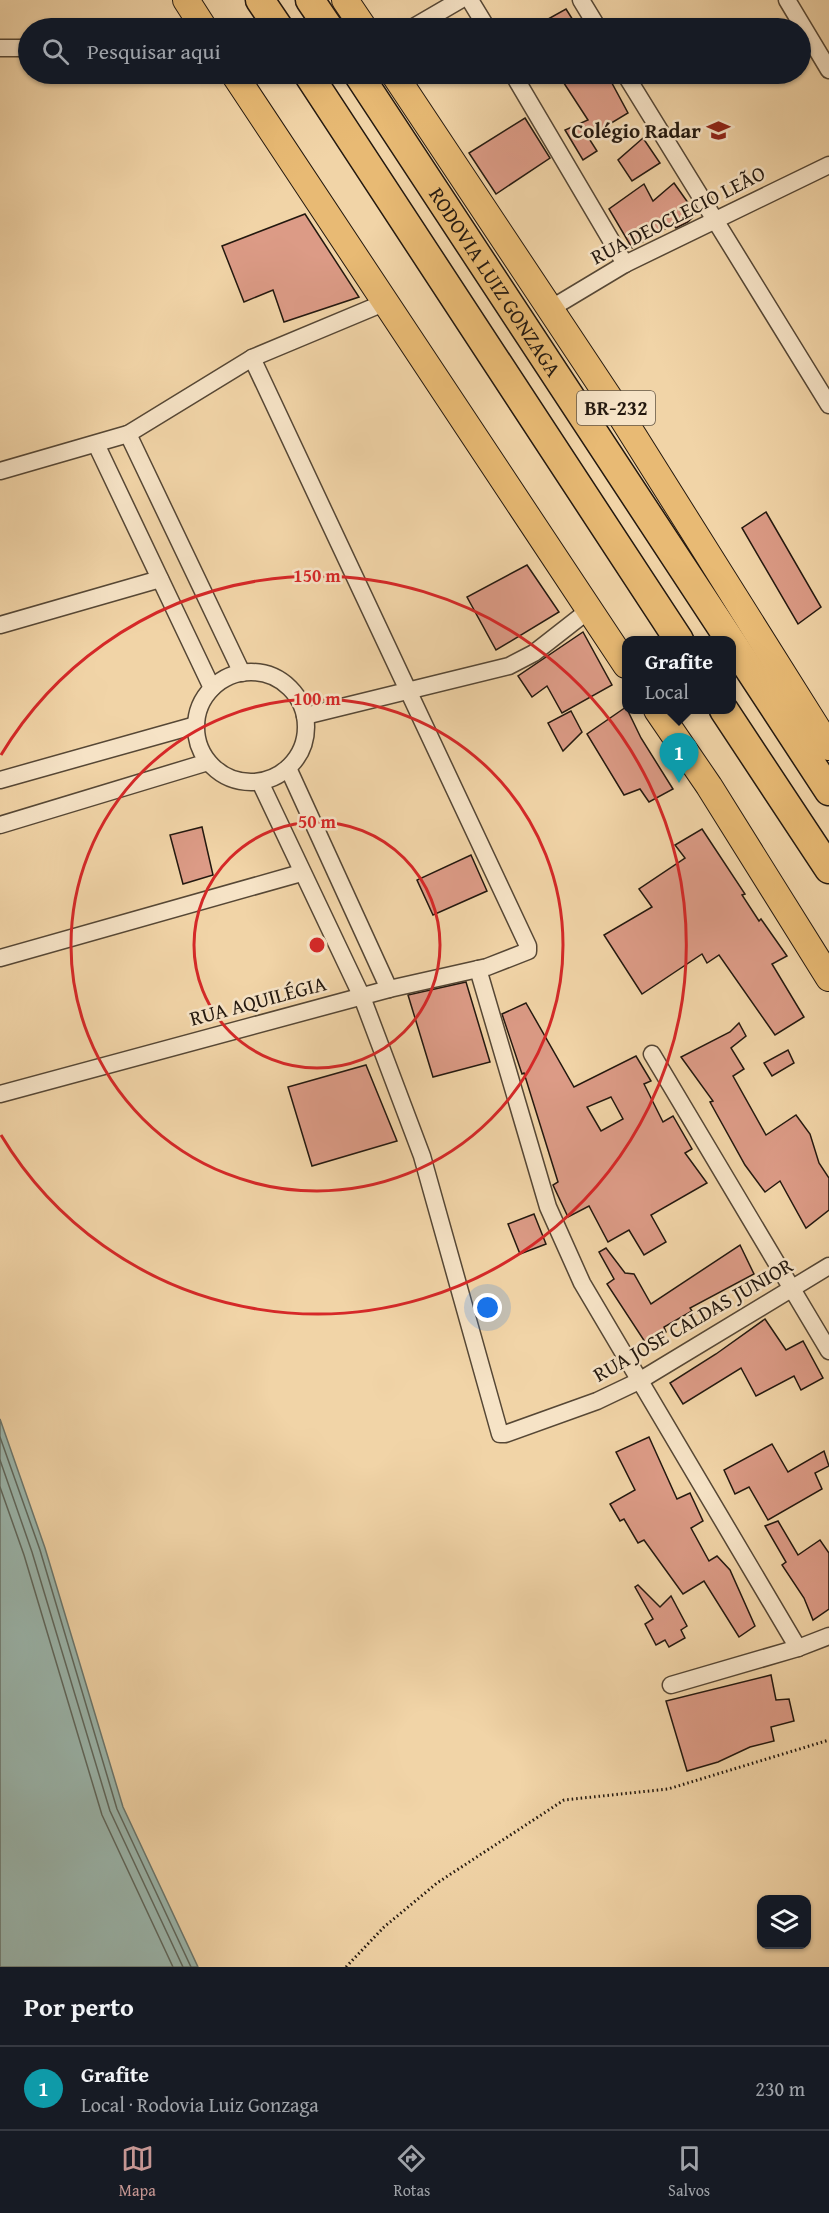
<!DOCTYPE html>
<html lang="pt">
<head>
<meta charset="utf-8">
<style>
  body { margin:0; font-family:"Gentium Book Plus",serif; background:#242831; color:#f1f3f6 }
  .controls { position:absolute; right:18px; bottom:18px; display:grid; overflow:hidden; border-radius:12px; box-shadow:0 2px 4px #0004 }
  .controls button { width:54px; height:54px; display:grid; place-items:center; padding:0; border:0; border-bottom:2px solid #363941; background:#171b24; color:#f1f3f6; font:30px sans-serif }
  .you { position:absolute; left:488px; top:1308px; width:21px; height:21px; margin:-15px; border:4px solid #fff; border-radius:50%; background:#1a73e8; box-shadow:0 0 0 9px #1a73e833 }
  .badge { display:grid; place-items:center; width:39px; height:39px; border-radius:50%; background:#c59692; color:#fff; font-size:20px; font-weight:700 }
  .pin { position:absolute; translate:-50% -50px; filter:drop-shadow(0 2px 3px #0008) }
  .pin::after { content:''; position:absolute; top:32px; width:21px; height:18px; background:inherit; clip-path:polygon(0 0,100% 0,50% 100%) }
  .popup { position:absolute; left:622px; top:636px; width:114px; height:78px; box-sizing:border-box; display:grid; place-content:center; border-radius:12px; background:#171b24; filter:drop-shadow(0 2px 4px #0005); font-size:20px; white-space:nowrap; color:#9ea1a6 }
  .popup b { font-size:22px; color:#f1f3f6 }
  .popup::after { content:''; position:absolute; left:50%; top:100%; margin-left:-12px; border:12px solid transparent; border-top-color:#171b24 }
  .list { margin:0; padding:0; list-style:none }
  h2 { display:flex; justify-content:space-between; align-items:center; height:78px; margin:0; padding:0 24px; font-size:26px }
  h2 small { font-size:20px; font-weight:400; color:#9ea1a6 }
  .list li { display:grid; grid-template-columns:39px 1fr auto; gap:18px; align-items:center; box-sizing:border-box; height:84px; padding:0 24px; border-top:2px solid #363941 }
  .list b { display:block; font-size:22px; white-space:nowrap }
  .list p { margin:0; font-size:20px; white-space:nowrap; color:#9ea1a6 }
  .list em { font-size:20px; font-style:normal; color:#9ea1a6 }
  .icon { flex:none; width:33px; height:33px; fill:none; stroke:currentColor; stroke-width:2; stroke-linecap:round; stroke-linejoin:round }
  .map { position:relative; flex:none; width:829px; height:1967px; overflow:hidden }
  .search { position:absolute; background:#171b24; box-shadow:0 2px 4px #0004; left:18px; right:18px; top:18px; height:66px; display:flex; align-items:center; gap:15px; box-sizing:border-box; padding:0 21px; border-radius:33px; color:#9ea1a6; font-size:22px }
  .sheet { height:162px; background:#171b24 }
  nav { display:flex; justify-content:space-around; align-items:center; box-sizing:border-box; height:84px; border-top:2px solid #363941; background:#171b24; font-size:16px; color:#9ea1a6 }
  nav a { display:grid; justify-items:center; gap:3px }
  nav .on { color:#c59692 }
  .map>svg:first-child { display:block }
  .water { fill:#9bb7ae; stroke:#6b776e; stroke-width:1.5 }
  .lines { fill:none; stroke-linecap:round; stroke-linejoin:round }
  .shore { stroke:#5f685e; stroke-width:1.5 }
  .building { fill:#dc9b86; stroke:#23180f; stroke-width:1.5; fill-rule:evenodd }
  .street-casing { stroke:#564735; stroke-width:19 }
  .primary-casing { stroke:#23180f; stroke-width:28 }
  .highway-casing { stroke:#23180f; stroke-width:31 }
  .path { stroke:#23180f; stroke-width:3; stroke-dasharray:1.5 3; stroke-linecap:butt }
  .street { stroke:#f6e3c6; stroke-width:16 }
  .primary { stroke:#e8ba74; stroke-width:26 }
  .highway { stroke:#e8ba74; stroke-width:28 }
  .ring { fill:none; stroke:#d62828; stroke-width:3 }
  .labels { text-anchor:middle; stroke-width:5; stroke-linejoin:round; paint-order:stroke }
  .shield { fill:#f6e3c6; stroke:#625546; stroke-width:1.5 }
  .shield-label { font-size:20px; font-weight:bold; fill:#23180f }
  .poi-label { font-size:21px; font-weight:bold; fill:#23180f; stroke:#f6e3c6; text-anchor:end }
  .street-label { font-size:21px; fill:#23180f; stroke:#f6e3c6 }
  .centre { fill:#d62828; stroke:#f6e3c6; stroke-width:3 }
  .ring-label { font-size:18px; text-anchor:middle; font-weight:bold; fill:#d62828; stroke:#f6e3c6; stroke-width:5; stroke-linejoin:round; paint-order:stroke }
</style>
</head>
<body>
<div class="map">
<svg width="829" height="1967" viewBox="0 0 829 1967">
  <rect width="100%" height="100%" fill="#f1d4a7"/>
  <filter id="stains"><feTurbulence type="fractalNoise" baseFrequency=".00333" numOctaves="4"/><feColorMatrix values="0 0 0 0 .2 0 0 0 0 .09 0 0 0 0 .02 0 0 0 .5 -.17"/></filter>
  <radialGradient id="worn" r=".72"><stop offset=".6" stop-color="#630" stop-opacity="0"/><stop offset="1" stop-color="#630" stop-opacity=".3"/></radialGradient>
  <polygon class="water" points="0,1419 45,1548 123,1807 198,1967 0,1967"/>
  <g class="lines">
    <g class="shore">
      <polyline points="0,1437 40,1550 117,1809 191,1967"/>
      <polyline points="0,1460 32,1552 110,1811 183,1967"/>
      <polyline points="0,1487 24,1555 102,1815 173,1967"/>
    </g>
  </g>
  <g class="building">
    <polygon points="566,9 578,28 532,28"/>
    <polygon points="558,74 607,74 628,113 588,137 597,151 583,160 565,130 588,120"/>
    <polygon points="525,118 550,158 496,194 469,153"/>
    <polygon points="643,138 660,163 632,181 618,160"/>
    <polygon points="674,183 696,214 688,222 676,228 673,224 632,248 609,209 644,184 653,201"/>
    <polygon points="305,214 359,297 284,322 273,290 244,302 222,246"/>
    <polygon points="766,512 821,607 798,624 742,528"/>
    <polygon points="527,565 559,612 496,650 467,597"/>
    <polygon points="583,632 612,685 562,713 547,686 532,697 518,676"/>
    <polygon points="626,707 641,738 673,789 649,802 640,789 624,795 587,734"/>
    <polygon points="571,711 582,732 563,751 548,723"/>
    <polygon points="202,827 213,875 183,884 170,835"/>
    <polygon points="702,829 745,894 742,895 759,921 761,919 787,956 772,964 804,1017 775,1035 719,955 707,963 702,954 642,994 604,935 652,907 639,889 685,858 675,845"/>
    <polygon points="471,855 487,891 433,915 417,880"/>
    <polygon points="466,982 490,1062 433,1077 408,995"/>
    <path d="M526,1003L574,1087L636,1056L651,1081L644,1084L663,1122L673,1116L692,1149L685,1153L707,1183L651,1215L666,1242L644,1255L629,1230L608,1242L589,1206L568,1217L553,1185L558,1182L524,1073L522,1074L502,1014ZM611,1097L623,1119L601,1131L587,1107Z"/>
    <polygon points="739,1023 746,1036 731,1048 744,1069 733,1076 766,1135 796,1115 810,1134 819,1163 829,1178 829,1210 806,1228 780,1181 765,1192 745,1165 710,1102 713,1101 681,1057 730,1032"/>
    <polygon points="788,1050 794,1063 772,1076 764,1063"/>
    <polygon points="366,1065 397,1141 312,1166 288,1087"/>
    <polygon points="534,1214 546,1244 520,1254 508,1224"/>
    <polygon points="740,1245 754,1274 690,1308 692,1311 664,1327 666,1332 647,1345 607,1284 614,1279 599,1252 606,1248 625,1273 634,1274 651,1304"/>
    <polygon points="765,1319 786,1350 803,1341 823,1378 801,1390 794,1376 756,1396 741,1368 683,1404 670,1383 716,1354"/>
    <polygon points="649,1437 677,1499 690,1493 703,1521 691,1528 709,1561 717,1556 730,1570 755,1626 739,1637 704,1581 683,1594 644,1540 638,1543 624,1519 620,1521 610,1504 635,1490 616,1452"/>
    <polygon points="772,1444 788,1472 824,1451 829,1466 815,1473 822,1489 768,1520 749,1487 735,1494 724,1470"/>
    <polygon points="778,1521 798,1555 820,1540 829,1553 829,1609 813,1620 804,1598 782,1565 786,1562 765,1526"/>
    <polygon points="638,1585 660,1607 671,1596 687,1626 681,1630 685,1638 669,1647 665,1640 656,1645 645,1624 653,1619 635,1587"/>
    <polygon points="771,1675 776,1700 789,1699 794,1721 771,1727 774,1741 750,1747 718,1762 687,1771 666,1701"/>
  </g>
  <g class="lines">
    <defs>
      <g id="street">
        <polyline points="470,0 487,28"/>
        <polyline points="581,0 598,28"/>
        <polyline points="787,0 829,70"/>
        <polyline points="412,28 460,0"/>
        <polyline points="0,48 28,48"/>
        <polyline points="513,74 625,264"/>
        <polyline points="625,74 829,405"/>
        <polyline points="550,309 625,264 829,165"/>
        <polyline points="128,434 242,673"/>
        <polyline points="96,444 212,688"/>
        <polyline points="0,471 128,434 252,358 386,302"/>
        <polyline points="0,625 160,579"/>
        <circle cx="251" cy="727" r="55"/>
        <polyline points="305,716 509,666 534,653 589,610"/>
        <polyline points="288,768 389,989"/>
        <polyline points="0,780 196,725"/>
        <polyline points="260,782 362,997 422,1156 500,1434 505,1434 597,1401 639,1381 829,1266"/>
        <polyline points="0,825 208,762"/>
        <polyline points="0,958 301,873"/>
        <polyline points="478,969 548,1207 582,1283 798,1648"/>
        <polyline points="652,1054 829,1351"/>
        <polyline points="0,1094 389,989 487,967 528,951 528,946 252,358"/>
        <polyline points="671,1685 798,1648 829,1636"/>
      </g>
      <g id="primary">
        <polyline points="186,0 204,28"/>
        <polyline points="345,0 364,28"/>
        <polyline points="234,74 626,665"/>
        <polyline points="394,74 616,408 829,747"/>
        <polyline points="657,710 709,786 829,978"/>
      </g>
      <g id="highway">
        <polyline points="260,0 279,28"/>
        <polyline points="310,0 329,28"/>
        <polyline points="308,74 679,640"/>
        <path id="s1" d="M358,74L730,640"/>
        <polyline points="732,643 829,791"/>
        <polyline points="724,710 829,869"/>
      </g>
    </defs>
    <use href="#street" class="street-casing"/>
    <use href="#primary" class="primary-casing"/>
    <use href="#highway" class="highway-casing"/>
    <polyline class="path" points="346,1967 384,1927 437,1883 564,1800 668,1789 829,1740"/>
    <use href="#street" class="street"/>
    <use href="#primary" class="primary"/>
    <use href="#highway" class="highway"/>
  </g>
  <g class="ring">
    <circle cx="317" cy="945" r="123"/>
    <circle cx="317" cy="945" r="246"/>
    <path d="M1 755A369 369 0 1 1 1 1135"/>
  </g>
  <defs>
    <symbol id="school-bare" viewBox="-9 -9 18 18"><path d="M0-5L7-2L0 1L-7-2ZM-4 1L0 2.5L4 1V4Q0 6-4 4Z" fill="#8f2418" stroke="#f6e3c6" stroke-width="2.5" paint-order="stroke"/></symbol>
  </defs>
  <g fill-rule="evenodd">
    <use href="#school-bare" x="702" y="114" width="33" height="33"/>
  </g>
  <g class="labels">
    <rect class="shield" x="577" y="391" width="78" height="34" rx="4.5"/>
    <g class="shield-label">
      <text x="616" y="415">BR-232</text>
    </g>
    <g class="poi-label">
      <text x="701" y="138">Colégio Radar</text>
    </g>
    <g class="street-label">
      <text transform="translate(678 215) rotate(-27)" y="7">RUA DEOCLECIO LEÃO</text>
      <text dy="7" stroke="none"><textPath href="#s1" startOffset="249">RODOVIA LUIZ GONZAGA</textPath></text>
      <text transform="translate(258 1001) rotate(-15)" y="7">RUA AQUILÉGIA</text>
      <text transform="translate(693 1320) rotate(-30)" y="7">RUA JOSE CALDAS JUNIOR</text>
    </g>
  </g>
  <circle cx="317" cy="945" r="9" class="centre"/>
  <g class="ring-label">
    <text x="317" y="582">150 m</text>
    <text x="317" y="705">100 m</text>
    <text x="317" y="828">50 m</text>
  </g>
  <rect width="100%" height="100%" filter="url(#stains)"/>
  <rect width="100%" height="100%" fill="url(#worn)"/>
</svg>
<div class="controls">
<button><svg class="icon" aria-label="layers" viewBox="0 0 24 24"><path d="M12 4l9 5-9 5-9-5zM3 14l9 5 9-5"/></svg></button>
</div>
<div class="you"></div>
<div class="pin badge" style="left:679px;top:783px;background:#0f9aa8">1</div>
<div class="popup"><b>Grafite</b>Local</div>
<div class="search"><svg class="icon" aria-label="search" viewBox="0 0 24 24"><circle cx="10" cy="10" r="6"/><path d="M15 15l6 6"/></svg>Pesquisar aqui</div>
</div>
<section class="sheet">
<h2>Por perto<small></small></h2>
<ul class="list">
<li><span class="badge" style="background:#0f9aa8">1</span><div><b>Grafite</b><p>Local · Rodovia Luiz Gonzaga</p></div><em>230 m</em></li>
</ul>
</section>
<nav>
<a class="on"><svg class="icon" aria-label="map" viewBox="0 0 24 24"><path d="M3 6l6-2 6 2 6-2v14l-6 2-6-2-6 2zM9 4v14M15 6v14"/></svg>Mapa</a>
<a><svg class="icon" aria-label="directions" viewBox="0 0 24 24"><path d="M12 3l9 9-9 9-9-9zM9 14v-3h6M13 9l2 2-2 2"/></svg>Rotas</a>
<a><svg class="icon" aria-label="saved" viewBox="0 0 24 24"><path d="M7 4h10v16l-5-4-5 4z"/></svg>Salvos</a>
</nav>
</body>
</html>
